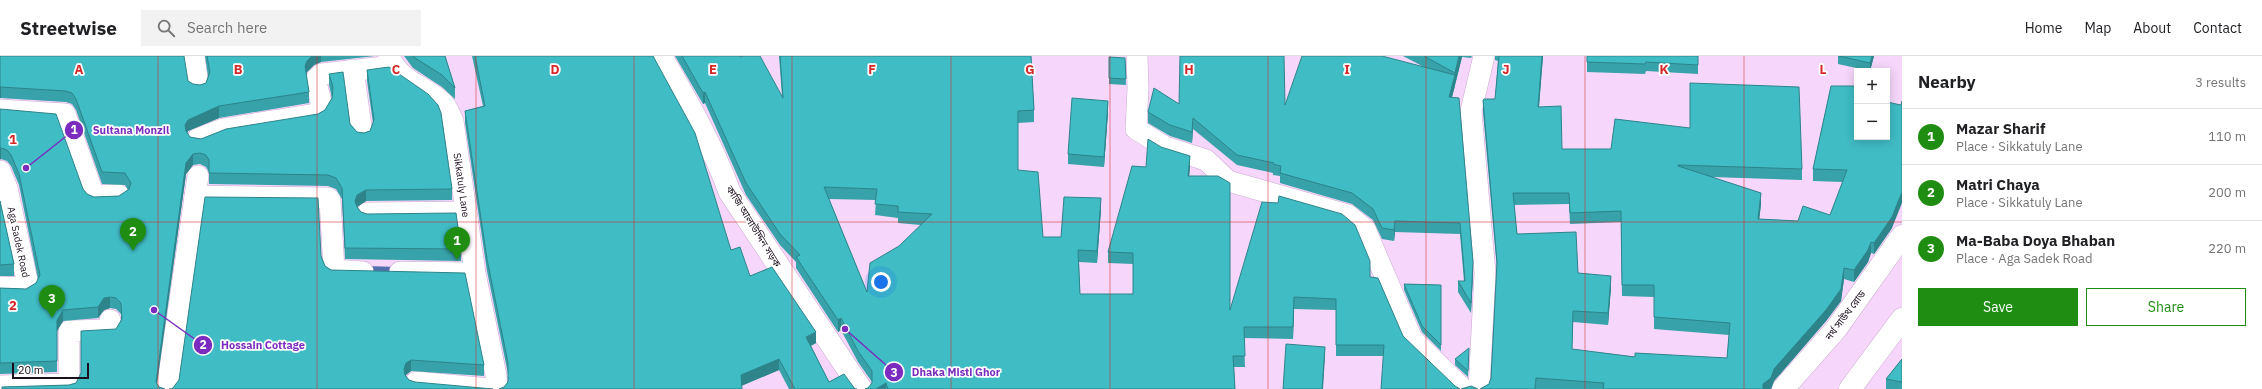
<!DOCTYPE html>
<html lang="en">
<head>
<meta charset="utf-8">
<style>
  body { margin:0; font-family:"IBM Plex Sans","Noto Sans Bengali",sans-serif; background:#f2f2f2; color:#202124 }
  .controls { position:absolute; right:12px; top:12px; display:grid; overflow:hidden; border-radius:0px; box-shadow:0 2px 10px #0003 }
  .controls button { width:36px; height:36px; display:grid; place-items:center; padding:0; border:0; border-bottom:1px solid #e0e0e0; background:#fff; color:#202124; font:20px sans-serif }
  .scale { position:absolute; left:12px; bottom:10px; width:77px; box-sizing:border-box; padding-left:4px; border:2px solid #1b0e1d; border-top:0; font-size:11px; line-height:14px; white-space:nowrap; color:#1b0e1d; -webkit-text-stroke:3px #fff; paint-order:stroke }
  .you { position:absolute; left:881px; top:226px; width:14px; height:14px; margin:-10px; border:3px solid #fff; border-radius:50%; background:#1a73e8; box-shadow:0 0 0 6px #1a73e833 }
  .badge { display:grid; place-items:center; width:26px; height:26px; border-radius:50%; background:#1f8d12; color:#fff; font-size:13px; font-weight:700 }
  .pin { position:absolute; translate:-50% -33px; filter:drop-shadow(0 1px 2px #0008) }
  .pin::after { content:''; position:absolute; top:21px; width:14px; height:12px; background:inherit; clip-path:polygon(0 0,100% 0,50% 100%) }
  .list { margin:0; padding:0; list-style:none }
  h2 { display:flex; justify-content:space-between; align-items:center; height:52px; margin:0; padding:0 16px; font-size:17px }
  h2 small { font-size:13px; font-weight:400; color:#757577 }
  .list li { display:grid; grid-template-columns:26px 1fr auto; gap:12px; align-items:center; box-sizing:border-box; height:56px; padding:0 16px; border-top:1px solid #e0e0e0 }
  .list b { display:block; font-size:15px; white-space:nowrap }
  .list p { margin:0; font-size:13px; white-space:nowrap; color:#757577 }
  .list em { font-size:13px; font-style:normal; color:#757577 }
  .actions { display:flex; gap:8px; padding:12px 16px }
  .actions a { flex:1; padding:9px 0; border:1px solid #1f8d12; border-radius:0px; text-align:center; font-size:14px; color:#1f8d12 }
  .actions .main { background:#1f8d12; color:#fff }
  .icon { flex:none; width:22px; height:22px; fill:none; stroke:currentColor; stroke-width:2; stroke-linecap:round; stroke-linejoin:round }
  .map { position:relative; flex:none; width:1902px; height:333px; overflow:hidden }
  header { display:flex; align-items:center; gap:24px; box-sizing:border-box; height:56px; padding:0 20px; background:#fff; border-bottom:1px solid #e0e0e0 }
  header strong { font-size:19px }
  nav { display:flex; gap:22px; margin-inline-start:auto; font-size:14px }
  .search { width:280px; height:36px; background:#f2f2f2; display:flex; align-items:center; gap:10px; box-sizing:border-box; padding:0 14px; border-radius:0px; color:#757577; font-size:15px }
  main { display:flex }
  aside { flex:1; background:#fff }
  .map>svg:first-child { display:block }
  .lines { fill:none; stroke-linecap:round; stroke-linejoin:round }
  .stream { stroke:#526fad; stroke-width:8 }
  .minor-casing { stroke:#cca8d2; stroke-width:22 }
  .tertiary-casing { stroke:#cca8d2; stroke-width:23 }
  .trunk-casing { stroke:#cca8d2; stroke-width:23 }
  .minor { stroke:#fff; stroke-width:21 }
  .tertiary { stroke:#fff; stroke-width:22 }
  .trunk { stroke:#fff; stroke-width:22 }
  .wall { fill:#37a2a9; fill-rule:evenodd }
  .shaded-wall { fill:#2d848a }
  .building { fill:#40bcc5; stroke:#2d848a; fill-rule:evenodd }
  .grid { fill:none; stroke:#d62828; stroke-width:1; stroke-opacity:0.55 }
  .labels { text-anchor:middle; stroke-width:3.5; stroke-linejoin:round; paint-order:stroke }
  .street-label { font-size:10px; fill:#1b0e1d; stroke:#fff }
  .grid-label { font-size:13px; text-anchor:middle; font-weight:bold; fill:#d62828; stroke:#fff; stroke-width:3.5; stroke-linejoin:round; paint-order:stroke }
  .leader { fill:none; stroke:#7b2cbf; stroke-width:1.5 }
  .callout-dot { fill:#7b2cbf; stroke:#fff; stroke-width:1.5 }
  .mark-label { font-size:12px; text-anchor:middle; font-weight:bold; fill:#fff }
  .callout-label { font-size:11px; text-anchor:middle; font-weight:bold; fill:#7b2cbf; stroke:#fff; stroke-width:3.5; stroke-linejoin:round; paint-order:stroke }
</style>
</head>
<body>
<header>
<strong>Streetwise</strong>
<div class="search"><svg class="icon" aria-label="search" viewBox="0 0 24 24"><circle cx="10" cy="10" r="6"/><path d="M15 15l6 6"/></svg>Search here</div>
<nav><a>Home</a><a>Map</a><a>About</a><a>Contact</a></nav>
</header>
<main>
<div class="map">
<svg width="1902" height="333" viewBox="0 0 1902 333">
  <rect width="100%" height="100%" fill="#f6d7fb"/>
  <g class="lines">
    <polyline class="stream" points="363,214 400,215"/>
    <defs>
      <g id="minor">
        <polyline points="194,0 198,29"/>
        <path d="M389,0C399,25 423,29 442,46C447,50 450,59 453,65L475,217L496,319L497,333"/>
        <polyline points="1137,0 1138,32 1136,73 1165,91 1206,104 1228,125 1348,159 1365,173 1412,283 1463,333"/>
        <polyline points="353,14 362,77"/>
        <polyline points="0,54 65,58 94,140 119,139"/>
        <path d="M197,83L223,73L316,58C328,47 314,35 317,22L322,18L393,10"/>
        <polyline points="0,115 7,132 28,229 26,232 0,231"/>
        <polyline points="195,140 328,142 330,144 334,214 363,216"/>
        <polyline points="367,157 466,156"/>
        <polyline points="400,216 475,217"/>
        <polyline points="416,326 490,333"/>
        <polyline points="0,330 69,328 69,275 110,274 110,264"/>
        <polyline points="167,333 198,120"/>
        <polyline points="1479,333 1485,217 1471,55 1484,0"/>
      </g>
      <path id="tertiary" d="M661,0C687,45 712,88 730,137L861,333"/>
      <g id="trunk">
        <polyline points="1783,333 1836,273 1902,180"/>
        <polyline points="1850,333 1902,263"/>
      </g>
    </defs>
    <use href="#minor" class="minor-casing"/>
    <use href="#tertiary" class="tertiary-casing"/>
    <use href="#trunk" class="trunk-casing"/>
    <use href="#minor" class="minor"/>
    <use href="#tertiary" class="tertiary"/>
    <use href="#trunk" class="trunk"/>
  </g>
  <g class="wall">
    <polygon points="0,0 188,25 193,28 200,29 206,27 208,20 205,0 375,0 321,6 314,9 306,17 309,36 309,47 219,62 188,75 187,77 190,81 201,83 318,58 325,54 332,42 329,29 329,18 350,68 357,76 364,77 370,75 373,67 367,25 367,14 452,133 452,144 366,145 357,151 361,156 461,193 461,205 345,203 342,143 336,133 328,130 209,128 209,116 206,111 200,108 193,109 186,118 157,328 159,331 165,333 2,333 2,331 69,329 76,327 116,273 121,264 121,258 116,253 110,252 104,254 98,262 63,265 57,275 57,316 0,318 0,232 26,233 36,227 38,223 19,129 11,110 7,105 1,103 0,53 83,133 87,138 94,141 119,140 128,134 125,129 102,128 76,54 72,48 66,46 0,42"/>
    <polygon points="404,0 445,0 455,32 455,43 442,31 413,12"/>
    <polygon points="472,0 653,0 731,194 750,220 816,287 811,290 829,326 857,333 789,333 779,314 741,330 504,331 508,326 508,318 487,215 465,67 465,55 483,50"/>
    <path d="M675,0H740L782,40L779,0H1031L1034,54V66L1018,67V114L1043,181H1061L1101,153L1097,207L1079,206L1080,238H1133V208L1108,207V196L1146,111H1190L1189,120L1230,254L1370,221L1403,280L1383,300H1336V254L1294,253L1293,283L1244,282L1245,311H1234L1235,333H865L868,332L872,328V326L858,306L841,274L838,276L796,212V206L780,189L746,139L705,47L703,48ZM829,143L876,144L875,159L898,162V167L921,169L867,236Z"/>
    <polygon points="1403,0 1472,0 1471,2 1462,1 1452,41 1473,217 1471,257 1458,236 1458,225 1464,225 1460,178 1395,176 1394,185 1382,183 1373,164 1352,148 1280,127 1280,120 1273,119 1273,117 1237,109 1193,73 1192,87 1170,80 1148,67 1148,56 1179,48 1285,49 1422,10"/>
    <path d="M1495,0H1543L1539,51L1562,93L1802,113V124L1712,121L1761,148L1759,163L1798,165L1830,159L1843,126L1813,125V113L1831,30L1892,172L1874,198L1871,197L1868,206L1854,226L1844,223L1841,245L1826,265L1774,325L1771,333H1480L1489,328L1491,322L1497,213L1483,56V44L1495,43L1498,5L1495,4ZM1569,148L1570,168L1621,166L1622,240L1654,241V273L1729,279L1727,302L1635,301L1572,294L1573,266L1608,269L1611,231L1578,217L1517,178L1514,149Z"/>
    <polygon points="1587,0 1698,0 1698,18 1646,15 1645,18 1587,16"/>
    <polygon points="1838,0 1874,0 1870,15 1838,8"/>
    <polygon points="1109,1 1125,2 1126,29 1109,28"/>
    <polygon points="1108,56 1104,111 1068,108 1068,98"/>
    <polygon points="0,145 14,208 14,220 0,220"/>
    <polygon points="321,200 325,210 484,309 484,320 411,315 406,319 406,320 409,324 415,326 172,333"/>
    <polygon points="1404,228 1441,229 1441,295 1422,276 1404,234"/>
    <polygon points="1469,298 1468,321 1455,309 1455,303"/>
    <polygon points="1902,303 1902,333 1886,333 1886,323"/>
  </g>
  <g class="shaded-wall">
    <polygon points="312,0 321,0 321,6 314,9 307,16 305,21 305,10 307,5"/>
    <polygon points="1459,0 1462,0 1462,1 1455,29 1455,17"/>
    <polygon points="1542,0 1543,0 1538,62 1538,51"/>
    <polygon points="1872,0 1874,0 1870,15 1870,7"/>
    <polygon points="1455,19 1455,30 1449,52 1449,41"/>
    <rect x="0" y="31" width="1" height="11"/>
    <polygon points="705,36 705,47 703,48 703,37"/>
    <polygon points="1108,45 1108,56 1104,111 1104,101"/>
    <polygon points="219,50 219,62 188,75 185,81 185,69 188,64"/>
    <polygon points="1193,62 1193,73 1192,87 1192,76"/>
    <polygon points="0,92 1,92 1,103 0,104"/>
    <polygon points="193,98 193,109 186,118 156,333 156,326 186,107"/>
    <polygon points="1190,100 1190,111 1188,132 1188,120"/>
    <polygon points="366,134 366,145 357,151 355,157 355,145 357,139"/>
    <polygon points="1902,136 1902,147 1892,172 1874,198 1874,187"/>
    <polygon points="1761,137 1761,148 1758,175 1758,163"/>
    <polygon points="1101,142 1101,153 1097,207 1097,195"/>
    <polygon points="1395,165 1395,176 1394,185 1394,174"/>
    <polygon points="1871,186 1871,197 1868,206 1854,226 1854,214"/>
    <polygon points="1473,206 1473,217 1471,257 1471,247"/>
    <polygon points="1844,212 1844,223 1841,245 1826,265 1774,325 1771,333 1763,333 1763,328"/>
    <polygon points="1611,220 1611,231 1608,269 1608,257"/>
    <polygon points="110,241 110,252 104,254 98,262 98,251 104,242"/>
    <polygon points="1294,241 1294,253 1293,283 1293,271"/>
    <polygon points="63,254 63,265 57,275 57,264"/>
    <polygon points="841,262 841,274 838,276 838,264"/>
    <polygon points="816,276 816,287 806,292 806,281"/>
    <polygon points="1325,291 1325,300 1323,333 1322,333"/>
    <polygon points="779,303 779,314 741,330 741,319"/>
    <polygon points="411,304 411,315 406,319 404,324 404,313 406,307"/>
    <polygon points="886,327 886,333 876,333"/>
  </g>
  <g class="building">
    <polygon points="0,0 184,0 188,25 193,28 200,29 206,27 210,16 207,0 312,0 307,5 305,10 309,36 219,50 188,64 185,69 186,75 190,81 201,83 226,73 318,58 325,54 332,42 333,31 329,18 343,16 350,68 357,76 364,77 370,75 374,64 367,14 389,11 428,38 438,49 441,57 452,133 366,134 357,139 355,145 357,151 361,156 367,158 456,157 461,193 345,192 342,132 336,122 328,119 209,117 209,104 206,99 200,97 193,98 186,107 156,326 159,331 165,333 2,333 2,331 69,329 76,327 81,317 81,275 116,273 122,263 121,247 116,242 110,241 104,242 98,251 63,254 57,264 57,305 0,307 0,232 26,233 36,227 40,219 19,118 11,99 7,94 1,92 0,92 0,53 56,58 83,133 87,138 94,141 119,140 129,133 131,127 125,117 102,116 76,43 72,37 66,35 0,31"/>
    <polygon points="412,0 445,0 455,32 442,19"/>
    <polygon points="475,0 653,0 695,77 731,194 740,191 750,220 772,211 816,276 806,281 829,326 844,318 855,333 857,333 795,333 779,303 741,319 742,333 499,333 504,331 508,326 508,307 487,203 465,55 485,50"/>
    <path d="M682,0H740V1L744,0H760L783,42L780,0H1031L1034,54L1018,55V114L1038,116L1043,181H1061L1064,141L1101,142L1097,195L1078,194L1080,238H1133V197L1108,196L1132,110L1146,111L1148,83L1161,91L1190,100L1188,120H1218L1230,127V254L1262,146L1278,147L1279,140L1342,158L1355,169L1370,205V221L1378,222L1403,280L1455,330L1460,333H1381L1384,289H1336V243L1294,241L1293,271H1244L1245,300H1233L1235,333H888L886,327L876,333H865L868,332L872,327V315L858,295L841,262L838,264L796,201L800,199L780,178L746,127L705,36L703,37ZM824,131L877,133L875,148L898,150V156L932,158L899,190L870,207L867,236Z"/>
    <polygon points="1180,0 1284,0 1285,49 1302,0 1382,0 1455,19 1449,41 1459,42 1473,206 1471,247 1458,225 1465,225 1460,167 1395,165 1394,174 1382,172 1373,153 1352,137 1280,117 1281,110 1273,108 1274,107 1237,99 1193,62 1192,76 1170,69 1148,56 1154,32 1179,48"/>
    <polygon points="1424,0 1459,0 1455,17"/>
    <path d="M1499,0H1542L1538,51L1561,50L1562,93H1611L1615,63L1690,72V27L1799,31L1802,113L1678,109V110L1761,137L1758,163L1798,165L1803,150L1830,159L1847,114L1813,113L1831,30H1857V81H1887V46L1901,49L1902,45V136L1892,161L1874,187L1871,186L1868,194L1854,214L1844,212L1841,233L1826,254L1774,313L1771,322L1763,328V333H1603L1604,327L1536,322L1535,333H1480L1489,328L1491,322L1497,206L1483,44L1484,43H1495ZM1513,137H1569L1570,157L1621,155L1622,229H1654V261L1730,267L1727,302L1635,297V301L1572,293L1573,255L1608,257L1611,220L1578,217L1576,176L1517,178Z"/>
    <polygon points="1587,0 1698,0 1698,9 1646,6 1645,8 1587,6"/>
    <polygon points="1839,0 1872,0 1870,7"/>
    <polygon points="1109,1 1125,2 1126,23 1109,22"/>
    <polygon points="1072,42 1108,45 1104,101 1068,98"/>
    <polygon points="205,141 318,142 321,200 325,210 331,214 465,217 484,309 411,304 406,307 404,313 405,319 409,324 415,326 493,333 169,333 172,333 179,324"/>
    <polygon points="0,145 14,208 0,209"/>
    <polygon points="1404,228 1441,229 1441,289 1422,270"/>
    <polygon points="1286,288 1325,291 1322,333 1283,333"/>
    <polygon points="1469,292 1468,315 1455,303"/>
    <polygon points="1902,303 1902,326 1886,323"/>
    <polygon points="1471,330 1478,333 1461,333"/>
  </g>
  <path class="grid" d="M158,0V333M317,0V333M476,0V333M634,0V333M792,0V333M951,0V333M1110,0V333M1268,0V333M1426,0V333M1585,0V333M1744,0V333M0,166H1902"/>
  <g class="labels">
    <g class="street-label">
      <text transform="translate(462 129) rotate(82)" y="4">Sikkatuly Lane</text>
      <text transform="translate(754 170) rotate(58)" y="4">কাজি আলাউদ্দিন সড়ক</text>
      <text transform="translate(19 186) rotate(78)" y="4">Aga Sadek Road</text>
      <text transform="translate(1845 259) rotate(-53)" y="4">নর্থ সাউথ রোড</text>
    </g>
  </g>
  <g class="grid-label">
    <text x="79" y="18">A</text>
    <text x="238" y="18">B</text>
    <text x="396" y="18">C</text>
    <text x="555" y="18">D</text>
    <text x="713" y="18">E</text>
    <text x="872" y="18">F</text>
    <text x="1030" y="18">G</text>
    <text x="1189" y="18">H</text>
    <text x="1347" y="18">I</text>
    <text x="1506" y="18">J</text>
    <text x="1664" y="18">K</text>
    <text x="1823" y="18">L</text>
    <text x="13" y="88">1</text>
    <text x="13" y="254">2</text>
  </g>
  <path class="leader" d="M26 112L74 74M154 254L203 289M845 273L894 316"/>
  <g class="callout-dot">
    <circle cx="26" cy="112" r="4"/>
    <circle cx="154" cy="254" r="4"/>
    <circle cx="845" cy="273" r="4"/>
    <circle cx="74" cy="74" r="10"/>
    <circle cx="203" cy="289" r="10"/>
    <circle cx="894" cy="316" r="10"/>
  </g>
  <g class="mark-label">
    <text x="74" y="78">1</text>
    <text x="203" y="293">2</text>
    <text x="894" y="321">3</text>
  </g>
  <g class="callout-label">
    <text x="131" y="78">Sultana Monzil</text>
    <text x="263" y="293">Hossain Cottage</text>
    <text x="956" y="320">Dhaka Misti Ghor</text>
  </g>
</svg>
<div class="controls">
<button>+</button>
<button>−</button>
</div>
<div class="scale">20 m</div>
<div class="you"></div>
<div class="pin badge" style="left:457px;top:204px">1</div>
<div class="pin badge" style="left:133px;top:195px">2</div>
<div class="pin badge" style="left:52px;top:262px">3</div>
</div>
<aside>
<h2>Nearby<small>3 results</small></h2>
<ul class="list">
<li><span class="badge">1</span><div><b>Mazar Sharif</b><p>Place · Sikkatuly Lane</p></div><em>110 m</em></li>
<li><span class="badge">2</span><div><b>Matri Chaya</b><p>Place · Sikkatuly Lane</p></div><em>200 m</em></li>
<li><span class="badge">3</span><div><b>Ma-Baba Doya Bhaban</b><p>Place · Aga Sadek Road</p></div><em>220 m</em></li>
</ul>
<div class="actions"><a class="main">Save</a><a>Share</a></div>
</aside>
</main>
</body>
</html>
